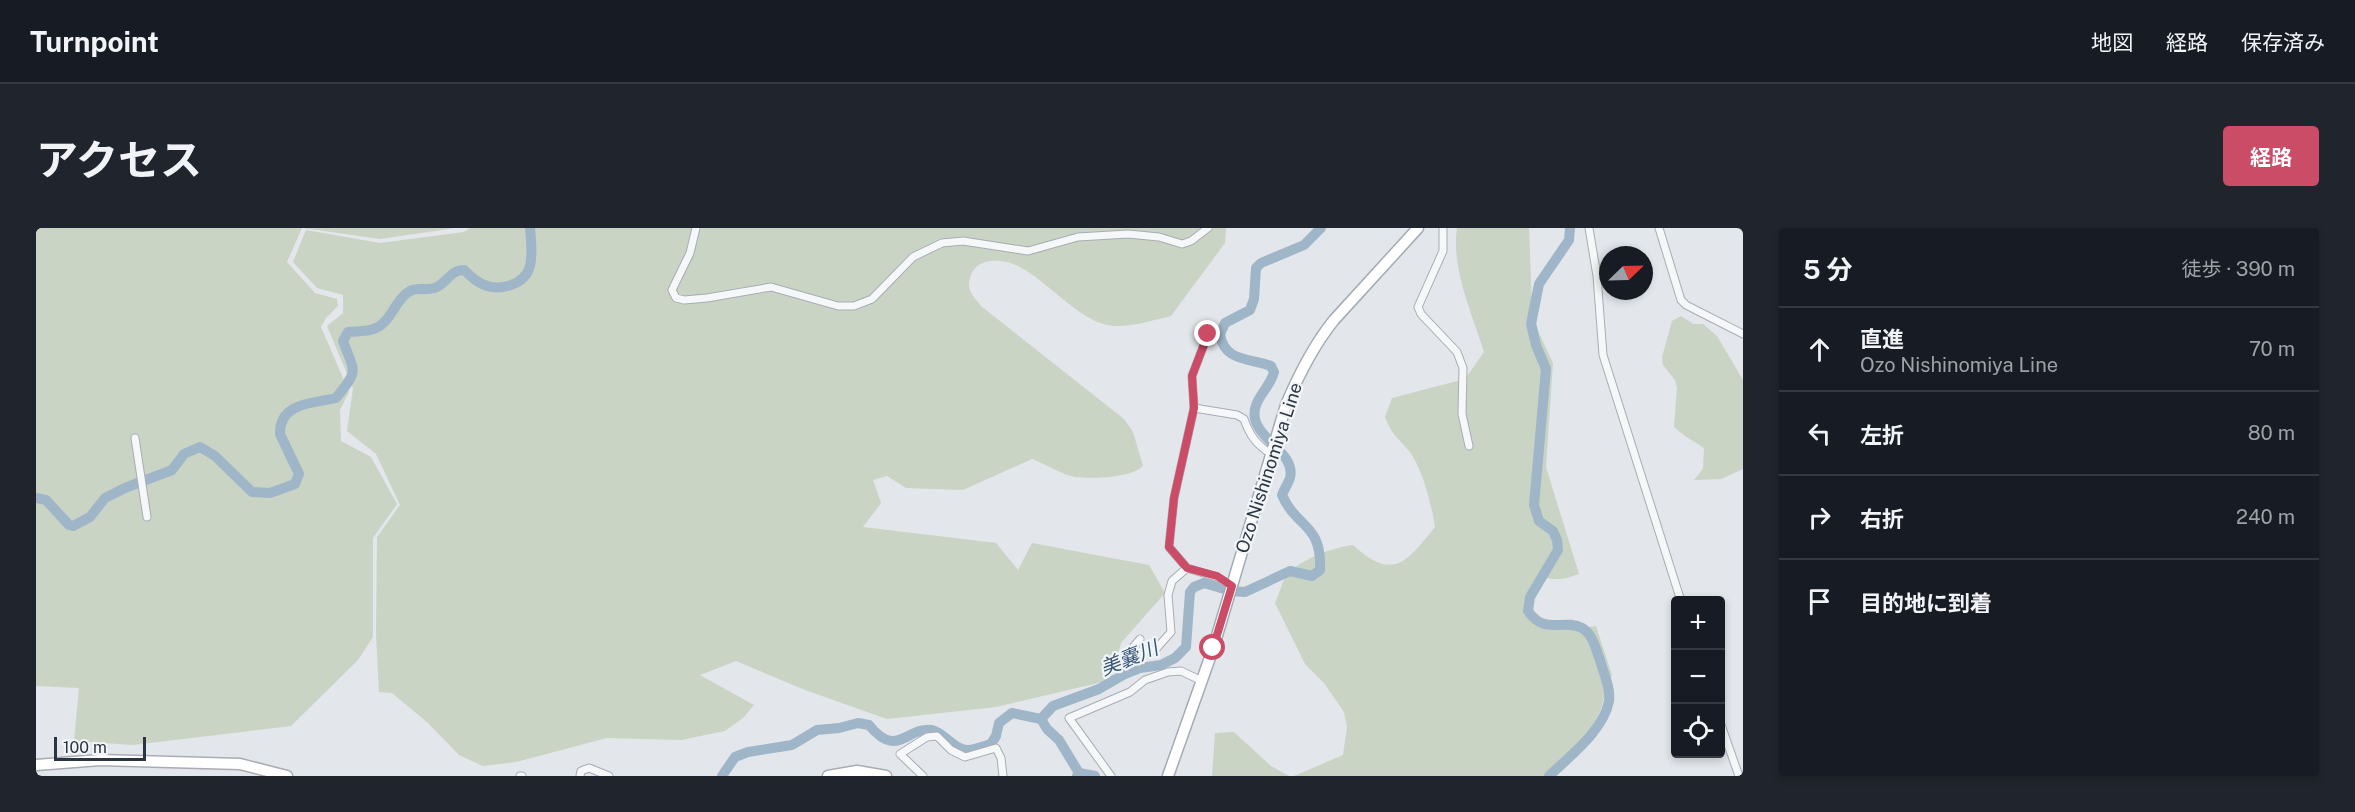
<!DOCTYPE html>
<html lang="ja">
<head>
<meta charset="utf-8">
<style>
  body { margin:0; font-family:"Public Sans","Noto Sans JP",sans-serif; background:#20242c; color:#f1f3f6 }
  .controls { position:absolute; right:18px; bottom:18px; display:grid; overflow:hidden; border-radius:6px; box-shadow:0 3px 9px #0003 }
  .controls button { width:54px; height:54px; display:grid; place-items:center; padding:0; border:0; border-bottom:2px solid #363941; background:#171b24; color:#f1f3f6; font:30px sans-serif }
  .compass { position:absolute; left:1563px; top:18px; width:54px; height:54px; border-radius:50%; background:#171b24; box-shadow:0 3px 9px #0003; rotate:67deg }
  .scale { position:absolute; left:18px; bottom:15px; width:92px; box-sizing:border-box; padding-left:6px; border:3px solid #2b3542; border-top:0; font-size:16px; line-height:21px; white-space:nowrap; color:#2b3542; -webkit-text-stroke:4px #f2f5f8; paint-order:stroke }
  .stop { position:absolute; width:18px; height:18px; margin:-14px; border:4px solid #cb4c67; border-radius:50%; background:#fff }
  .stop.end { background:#cb4c67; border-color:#fff; box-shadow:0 2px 6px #0008 }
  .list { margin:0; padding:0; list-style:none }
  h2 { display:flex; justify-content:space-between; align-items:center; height:78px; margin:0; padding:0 24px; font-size:26px }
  h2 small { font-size:20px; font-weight:400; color:#9ea1a6 }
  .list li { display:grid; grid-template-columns:39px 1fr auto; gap:18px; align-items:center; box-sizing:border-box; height:84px; padding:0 24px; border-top:2px solid #363941 }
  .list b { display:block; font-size:22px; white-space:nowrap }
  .list p { margin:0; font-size:20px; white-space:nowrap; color:#9ea1a6 }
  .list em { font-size:20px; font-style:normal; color:#9ea1a6 }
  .icon { flex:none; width:33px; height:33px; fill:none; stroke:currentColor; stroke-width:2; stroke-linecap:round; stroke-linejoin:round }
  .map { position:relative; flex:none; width:1707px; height:548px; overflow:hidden; border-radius:6px }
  header { display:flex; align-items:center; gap:36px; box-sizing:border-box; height:84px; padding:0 30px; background:#171b24; border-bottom:2px solid #363941 }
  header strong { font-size:28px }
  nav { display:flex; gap:33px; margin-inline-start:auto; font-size:21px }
  .intro { display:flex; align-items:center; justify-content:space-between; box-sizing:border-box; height:144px; padding:0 36px }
  h1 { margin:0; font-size:42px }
  .button { padding:15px 27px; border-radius:6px; background:#cb4c67; color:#fff; font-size:21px; font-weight:700 }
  main { display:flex; gap:36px; padding:0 36px }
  aside { flex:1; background:#171b24; border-radius:6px; box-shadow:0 3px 9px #0003 }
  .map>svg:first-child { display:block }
  .green { fill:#c9d4c4 }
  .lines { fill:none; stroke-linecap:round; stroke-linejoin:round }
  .river { stroke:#9fb6c9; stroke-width:10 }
  .street-casing { stroke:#a8adb4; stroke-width:9 }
  .secondary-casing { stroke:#a8adb4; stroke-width:13 }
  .primary-casing { stroke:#a2abb6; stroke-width:13 }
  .street { stroke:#f5f7f9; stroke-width:7 }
  .secondary { stroke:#fff; stroke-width:10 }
  .primary { stroke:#fff; stroke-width:10 }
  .route { stroke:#cb4c67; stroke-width:8 }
  .labels { text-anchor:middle; stroke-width:4.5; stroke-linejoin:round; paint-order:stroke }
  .street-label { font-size:18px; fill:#2b3542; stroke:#f2f5f8 }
  .water-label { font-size:20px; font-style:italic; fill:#365675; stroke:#f2f5f8 }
</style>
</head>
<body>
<header>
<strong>Turnpoint</strong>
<nav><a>地図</a><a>経路</a><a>保存済み</a></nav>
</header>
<div class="intro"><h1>アクセス</h1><a class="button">経路</a></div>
<main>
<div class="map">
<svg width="1707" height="548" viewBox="0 0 1707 548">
  <rect width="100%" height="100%" fill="#e3e6ea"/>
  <g class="green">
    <polygon points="0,0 266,0 251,34 279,65 301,71 302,78 290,90 285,99 313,164 304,182 305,213 335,229 361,276 337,310 337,409 322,432 255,498 97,517 38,513 43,460 0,458"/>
    <polygon points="267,0 419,0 344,11"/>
    <path d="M434,0H1190L1189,15L1135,88C1118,92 1089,101 1072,97C1043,92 1011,53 984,39C967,30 940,28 934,50C930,62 938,69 945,78L1088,191L1097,204L1107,238C1095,250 1056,251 1039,249C1025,246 1009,236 996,231L927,262L870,260L851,248L837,252L845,275L827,299L960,315L982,342L996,315L1113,337L1129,365L1085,415L1075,452L960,479L851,491L769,462L700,433L664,447L718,477L707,490L689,503L645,512L571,510L480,534L447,538L423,527L392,495L356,465L343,464L340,407L341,309L364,277L340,226L311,203L317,160L291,98L307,85V67L281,60L257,34L270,2L344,15L428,4Z"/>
    <path d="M1421,0H1493L1496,79L1503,105L1517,135L1510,239L1543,346C1528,351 1519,354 1504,347L1493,365L1489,383C1492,387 1494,392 1498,395C1511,404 1545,401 1560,398L1576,447C1568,461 1569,475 1561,490C1549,513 1525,530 1507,548H1258L1307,527L1311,499L1308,484L1288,455L1269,436L1239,375C1243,367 1245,356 1250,349C1261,332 1298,319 1317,317C1357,354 1371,334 1399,299C1396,278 1386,239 1373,223C1361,208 1357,209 1349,189L1356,170L1429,151L1448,124C1436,85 1415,41 1421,0Z"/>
    <polygon points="1645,88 1657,96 1667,96 1681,108 1707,152 1707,241 1685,251 1658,252 1667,241 1668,220 1649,208 1638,199 1641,160 1639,152 1627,137 1626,129 1636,93"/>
    <polygon points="1198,504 1235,538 1253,548 1176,548 1179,505"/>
  </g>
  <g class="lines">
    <g class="river">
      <path d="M0,270L10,272L33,297L37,298L54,289L69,270L89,260L136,242L148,226L164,219L179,228L216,264L234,265L259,256L263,246L244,206C243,174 279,175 300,170C323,142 319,145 307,113L312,104C321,103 332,104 340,100C356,93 359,71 374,63C383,58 392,64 401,59C411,54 415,42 428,42C433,47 440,53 446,56C463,64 489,57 494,38C497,25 495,13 494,0"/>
      <polyline points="1043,545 1059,548"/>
      <path d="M686,548L699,529L712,524L756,517L781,502L803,500L822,495L833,497C861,532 871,498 896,502C909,505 918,522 932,522C939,522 948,518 955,516L960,508L963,495L976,485L1005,491"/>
      <path d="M1041,548L1043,545L1023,512L1011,501L1005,491L1017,478L1063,461L1087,447L1104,440L1125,437L1139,430L1150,419L1154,364L1158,359L1168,355L1195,363L1209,364L1254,343L1276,348L1284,342C1286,295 1261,301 1246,267C1248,261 1252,256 1254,250C1260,226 1224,213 1219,191C1215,172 1234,161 1238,144L1235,138C1214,130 1188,134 1184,106L1189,95L1214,82L1218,71L1220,40L1225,35L1268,17L1285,0"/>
      <path d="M1513,548C1533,529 1568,502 1573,473C1575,460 1567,444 1564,432C1560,422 1557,406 1546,400C1527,390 1509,408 1492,383L1494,369L1522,322L1521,312L1517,303L1503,293L1498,277L1510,141L1500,117L1495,96L1503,56L1533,12L1534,0"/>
    </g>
    <defs>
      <g id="street">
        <polyline points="660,0 654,25 636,62 640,70 648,72 671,70 735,59 802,78 818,78 836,71 877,29 906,15 927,13 992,23 1042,9 1092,6 1123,9 1146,16 1155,13 1172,0"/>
        <polyline points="1407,0 1407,23 1382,79 1385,86 1421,124 1427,140 1426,186 1433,218"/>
        <polyline points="1553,0 1561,48 1567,127 1645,373"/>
        <polyline points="1623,0 1645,72 1650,77 1707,106"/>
        <polyline points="1172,106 1156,148 1158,180 1138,270 1133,319 1151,340 1181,349 1196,358"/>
        <path d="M1158,180L1201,187L1208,191C1214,208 1220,216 1235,226"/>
        <polyline points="99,210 111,289"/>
        <polyline points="1104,411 1093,424 1119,422 1135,404 1132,367 1136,353 1151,340"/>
        <polyline points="1684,494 1703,548"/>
        <polyline points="484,548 486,548"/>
        <polyline points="544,548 545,543 553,540 573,548"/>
        <polyline points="887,548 864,526 891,509 901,508 915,522 929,529 960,520 965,530 967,548"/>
        <polyline points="1075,548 1033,490 1094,464 1109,452 1132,444 1145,443 1166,453"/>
      </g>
      <g id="secondary">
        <polyline points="0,537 64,532 204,536 251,548"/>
        <polyline points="792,548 821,543 850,548"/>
      </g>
      <path id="primary" d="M1132,548L1177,421L1250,177C1263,146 1277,118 1298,92L1382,0"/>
    </defs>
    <use href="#street" class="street-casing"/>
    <use href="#secondary" class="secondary-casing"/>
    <use href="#primary" class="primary-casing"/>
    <use href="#street" class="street"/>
    <use href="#secondary" class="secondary"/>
    <use href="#primary" class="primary"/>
  </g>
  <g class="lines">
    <polyline class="route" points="1172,106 1156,148 1158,180 1138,270 1133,319 1151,340 1181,348 1196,358 1177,420"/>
  </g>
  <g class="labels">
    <g class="street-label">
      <text transform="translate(1233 240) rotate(-72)" y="6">Ozo Nishinomiya Line</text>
    </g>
    <g class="water-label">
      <text transform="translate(1093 430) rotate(-22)" y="7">美嚢川</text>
    </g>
  </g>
</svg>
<div class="controls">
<button>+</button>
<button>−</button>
<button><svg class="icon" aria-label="locate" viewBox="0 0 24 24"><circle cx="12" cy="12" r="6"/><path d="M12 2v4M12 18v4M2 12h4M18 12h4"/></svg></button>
</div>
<svg class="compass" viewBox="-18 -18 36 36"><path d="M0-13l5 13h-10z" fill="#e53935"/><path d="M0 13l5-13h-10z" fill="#9ea1a6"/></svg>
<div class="scale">100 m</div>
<div class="stop" style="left:1177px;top:420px"></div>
<div class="stop end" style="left:1172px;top:106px"></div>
</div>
<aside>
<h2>5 分<small>徒歩 · 390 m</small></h2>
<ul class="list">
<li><svg class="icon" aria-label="ahead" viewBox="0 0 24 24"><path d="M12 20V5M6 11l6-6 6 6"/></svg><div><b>直進</b><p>Ozo Nishinomiya Line</p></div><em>70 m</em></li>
<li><svg class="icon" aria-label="left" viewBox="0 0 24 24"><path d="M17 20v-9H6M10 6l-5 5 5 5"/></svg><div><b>左折</b></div><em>80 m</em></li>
<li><svg class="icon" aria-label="right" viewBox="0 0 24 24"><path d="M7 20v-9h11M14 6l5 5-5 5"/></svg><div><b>右折</b></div><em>240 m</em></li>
<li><svg class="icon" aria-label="arrive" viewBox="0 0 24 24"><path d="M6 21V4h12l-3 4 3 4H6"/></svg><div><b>目的地に到着</b></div></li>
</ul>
</aside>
</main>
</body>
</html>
